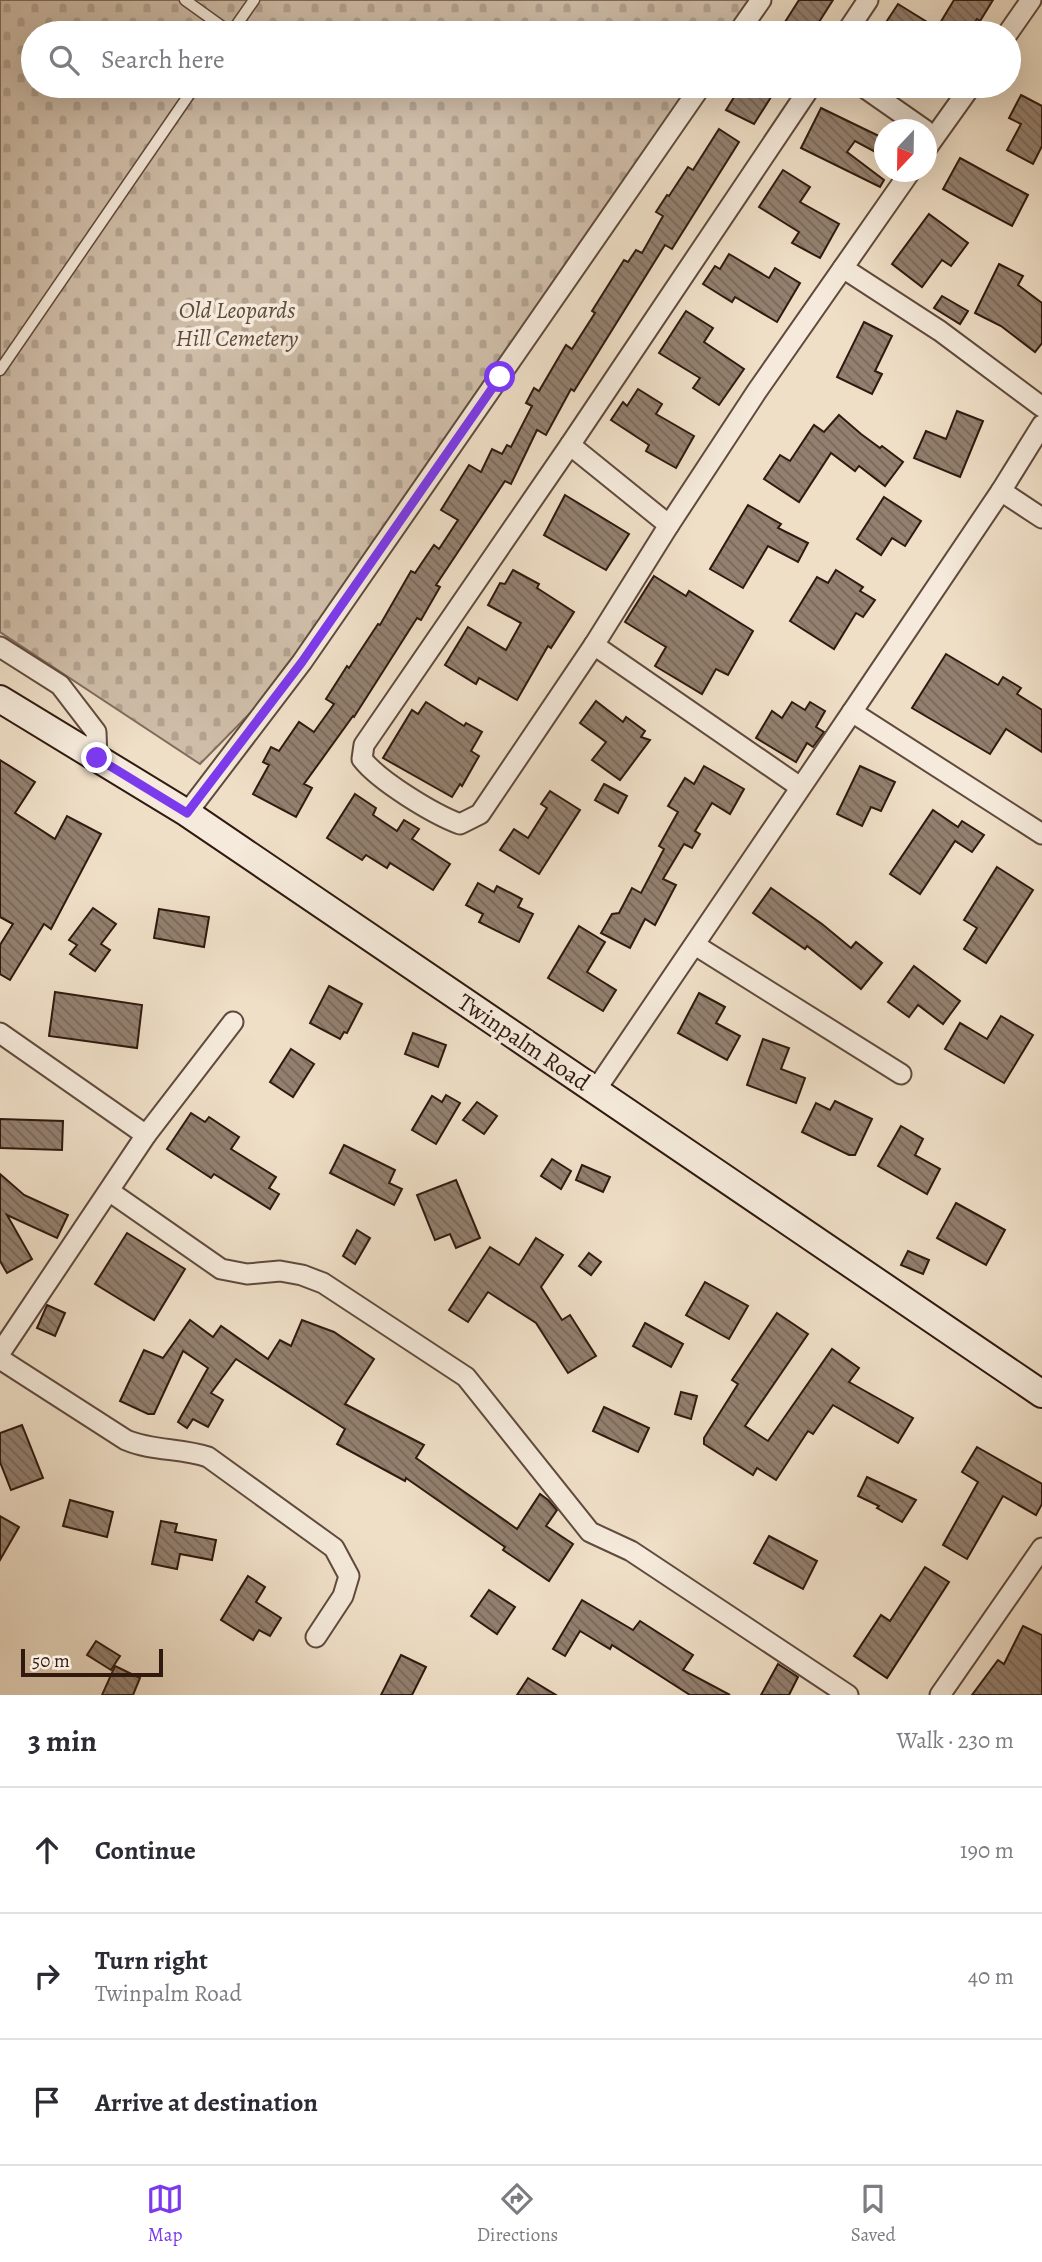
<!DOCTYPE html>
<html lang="en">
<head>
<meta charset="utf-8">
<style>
  body { margin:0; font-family:Alegreya,serif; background:#f7f7f7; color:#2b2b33 }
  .compass { position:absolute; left:874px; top:119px; width:63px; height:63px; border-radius:50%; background:#fff; box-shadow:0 7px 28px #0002; rotate:202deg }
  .scale { position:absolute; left:21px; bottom:18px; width:142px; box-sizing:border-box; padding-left:7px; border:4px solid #30190f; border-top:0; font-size:19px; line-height:24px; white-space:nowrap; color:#30190f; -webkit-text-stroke:5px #f5eadb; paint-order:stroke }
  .stop { position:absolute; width:21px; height:21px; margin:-16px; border:5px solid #7c3aed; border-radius:50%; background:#fff }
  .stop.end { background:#7c3aed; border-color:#fff; box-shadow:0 2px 7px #0008 }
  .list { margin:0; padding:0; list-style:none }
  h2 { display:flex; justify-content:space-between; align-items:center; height:91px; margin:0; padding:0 28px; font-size:30px }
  h2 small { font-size:23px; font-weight:400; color:#7c7c81 }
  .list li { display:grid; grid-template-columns:46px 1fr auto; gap:21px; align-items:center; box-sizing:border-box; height:126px; padding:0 28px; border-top:2px solid #e1e1e2 }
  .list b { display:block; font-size:26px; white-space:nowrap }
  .list p { margin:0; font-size:23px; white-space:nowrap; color:#7c7c81 }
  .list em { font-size:23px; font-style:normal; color:#7c7c81 }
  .icon { flex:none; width:38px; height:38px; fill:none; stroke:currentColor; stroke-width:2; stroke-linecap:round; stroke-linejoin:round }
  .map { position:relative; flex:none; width:1042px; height:1695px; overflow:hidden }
  .search { position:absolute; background:#fff; box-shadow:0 7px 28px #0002; left:21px; right:21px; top:21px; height:77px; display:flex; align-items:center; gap:18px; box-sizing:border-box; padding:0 24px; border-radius:38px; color:#7c7c81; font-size:26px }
  .sheet { height:469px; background:#fff }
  nav { display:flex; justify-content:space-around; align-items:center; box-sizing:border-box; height:98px; border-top:2px solid #e1e1e2; background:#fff; font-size:19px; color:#7c7c81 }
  nav a { display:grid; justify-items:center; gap:4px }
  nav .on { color:#7c3aed }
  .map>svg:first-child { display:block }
  .cemetery { fill:url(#cemetery-stones); stroke:#806b5c; stroke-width:2 }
  .building { fill:url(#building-back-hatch); stroke:#30190f; stroke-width:2 }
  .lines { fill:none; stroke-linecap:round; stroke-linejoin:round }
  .service-casing { stroke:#604a3d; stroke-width:13 }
  .minor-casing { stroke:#604a3d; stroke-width:23 }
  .secondary-casing { stroke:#30190f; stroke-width:30 }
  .service { stroke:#f5eadb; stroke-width:10 }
  .minor { stroke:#f5eadb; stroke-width:19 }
  .secondary { stroke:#f5eadb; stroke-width:26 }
  .route { stroke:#7c3aed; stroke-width:9 }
  .labels { text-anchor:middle; stroke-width:7; stroke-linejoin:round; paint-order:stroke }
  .park-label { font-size:24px; font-style:italic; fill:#604a3d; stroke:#f5eadb }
  .street-label { font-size:24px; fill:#30190f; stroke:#f5eadb }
</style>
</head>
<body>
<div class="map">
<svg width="1042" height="1695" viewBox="0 0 1042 1695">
  <defs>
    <pattern id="cemetery-stones" width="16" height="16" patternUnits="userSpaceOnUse" patternTransform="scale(1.75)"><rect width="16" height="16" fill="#cfbda8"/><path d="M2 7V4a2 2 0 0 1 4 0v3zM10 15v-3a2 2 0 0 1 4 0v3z" fill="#b2a28f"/></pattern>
    <pattern id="building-back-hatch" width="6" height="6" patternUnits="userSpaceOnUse" patternTransform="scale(1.75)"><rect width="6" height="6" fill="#93806f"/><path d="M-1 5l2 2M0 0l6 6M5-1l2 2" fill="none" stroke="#78685a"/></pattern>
  </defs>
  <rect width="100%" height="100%" fill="#efdfc7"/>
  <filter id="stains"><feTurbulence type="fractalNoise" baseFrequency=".00286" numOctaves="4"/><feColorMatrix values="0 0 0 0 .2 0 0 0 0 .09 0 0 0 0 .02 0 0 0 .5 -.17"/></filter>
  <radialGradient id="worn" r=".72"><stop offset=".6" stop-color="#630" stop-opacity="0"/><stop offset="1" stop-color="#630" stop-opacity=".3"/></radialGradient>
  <polygon class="cemetery" points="0,0 753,0 729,33 33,33 33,86 693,86 266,697 200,764 0,632"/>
  <g class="building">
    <polygon points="799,0 833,0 812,33 778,33"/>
    <polygon points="954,0 993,0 980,21 977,19 968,33 879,33 898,4 937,28"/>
    <polygon points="741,86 778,86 754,124 726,110"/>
    <polygon points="1021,95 1042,106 1042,146 1033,164 1007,150 1021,124 1009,118"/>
    <polygon points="821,108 885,139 885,157 855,141 847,152 884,180 880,187 801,148"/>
    <polygon points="719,129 739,142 672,249 665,245 574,391 571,389 546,435 537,430 511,484 505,481 436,585 440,587 421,620 417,618 354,717 353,716 304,784 312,788 296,817 253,794 269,765 263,762 271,747 279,751 299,722 314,732 334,704 326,699 347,666 349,668 378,624 380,625 411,571 415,573 434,545 439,549 458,520 441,510 469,465 481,472 492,449 502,454 507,445 511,447 532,406 526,403 534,388 539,391 566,345 572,349 595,313 592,311 624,260 628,262 636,250 642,253 663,216 656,212 667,195 669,196 688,167 693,170"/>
    <polygon points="960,158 1028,195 1012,226 943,189"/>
    <polygon points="783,170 810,187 800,202 839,224 820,258 792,243 799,232 759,207"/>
    <polygon points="929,214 968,243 951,266 942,260 922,287 892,264"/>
    <polygon points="729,254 769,278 775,268 800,283 777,322 735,297 732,302 703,284 715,266 720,269"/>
    <polygon points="999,264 1023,276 1018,285 1042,303 1042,343 1035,352 1001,326 975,313"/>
    <polygon points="942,296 968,311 960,324 934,308"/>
    <polygon points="686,311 713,328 704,342 744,369 719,405 693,388 700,378 659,353"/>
    <polygon points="864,322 892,336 875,371 882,374 872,394 837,377"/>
    <polygon points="638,389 662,404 656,414 694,436 676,468 646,451 649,445 611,420 623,402 627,406"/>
    <polygon points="957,411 983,421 960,477 914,458 926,431 946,439"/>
    <polygon points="839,415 861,434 880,448 882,446 903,462 885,486 859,466 855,471 831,453 799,502 764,479 780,455 790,461 814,425 824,432"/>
    <polygon points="565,495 629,534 606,570 544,535"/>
    <polygon points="884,497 921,521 905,546 892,538 881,555 857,539"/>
    <polygon points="748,505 781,524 778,528 808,543 798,562 768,546 743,588 710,569"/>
    <polygon points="513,570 539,584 537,588 574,612 551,648 548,646 517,700 479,678 476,684 445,665 468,627 506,650 521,623 488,605 500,583 505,584"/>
    <polygon points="836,570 863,587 860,591 875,600 863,617 856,613 834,649 790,621 817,577 828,583"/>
    <polygon points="654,576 686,596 689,591 753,631 728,675 716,669 702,694 655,666 666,647 625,622"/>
    <polygon points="946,654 998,685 1003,677 1021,688 1017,694 1042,710 1042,752 1006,729 990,754 912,708"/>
    <polygon points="596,701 623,722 626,717 645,731 641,737 650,740 620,780 592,760 606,742 580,723"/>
    <polygon points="426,702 464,726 466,723 482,732 471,751 479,756 462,786 460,784 452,797 383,758 412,710 418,714"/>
    <polygon points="792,702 805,710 810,702 825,711 816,727 824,732 813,747 807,743 796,762 756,738 772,711 782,718"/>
    <polygon points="0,760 35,782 15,813 55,839 67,816 101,834 51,929 44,924 10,980 0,974 0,945 13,924 0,917"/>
    <polygon points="704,766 744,789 730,814 712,803 695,831 700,834 692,848 684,844 663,879 676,885 655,925 645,919 630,948 601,933 612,914 619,913 632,888 641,893 664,849 659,846 678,812 668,806 685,778 694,784"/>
    <polygon points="860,766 895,782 881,811 871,807 862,826 837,814"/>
    <polygon points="604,784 627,796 618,813 595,800"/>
    <polygon points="550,791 580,810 539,874 500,850 514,829 528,838 547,808 541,804"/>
    <polygon points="355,794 376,808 373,815 397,831 404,820 419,829 412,839 450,864 433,890 390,863 387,868 366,855 362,860 327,838"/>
    <polygon points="933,810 958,827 962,821 984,835 972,852 955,841 920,894 890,874"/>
    <polygon points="997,867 1033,890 986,963 964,949 977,928 964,920"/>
    <polygon points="478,883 494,892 497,886 522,899 518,907 533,914 519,942 479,922 483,914 466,905"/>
    <polygon points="771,888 822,924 851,948 856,942 882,963 861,989 807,946 805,949 753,913"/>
    <polygon points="93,908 116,924 101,944 110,950 95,971 70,954 77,945 69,940"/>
    <polygon points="159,909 209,917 204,947 154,938"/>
    <polygon points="579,926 605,942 587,972 616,990 603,1011 548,978"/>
    <polygon points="914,966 960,1001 943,1024 918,1005 909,1017 888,1002"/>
    <polygon points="329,986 362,1004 347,1033 344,1032 340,1039 310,1023"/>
    <polygon points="55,992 142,1005 137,1048 49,1036"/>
    <polygon points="699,993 725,1007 716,1023 740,1036 727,1060 678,1033"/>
    <polygon points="1001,1016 1033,1035 1004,1083 945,1049 960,1023 987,1039"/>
    <polygon points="413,1033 446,1045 438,1067 405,1054"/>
    <polygon points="763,1039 789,1048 781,1069 805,1078 796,1103 747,1085"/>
    <polygon points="291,1049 314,1064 293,1097 270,1082"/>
    <polygon points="446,1095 460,1103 436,1144 412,1130 432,1096 442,1102"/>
    <polygon points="835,1101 872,1119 855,1155 849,1155 802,1132 816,1103 830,1110"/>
    <polygon points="477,1102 497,1116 484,1134 463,1120"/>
    <polygon points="191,1113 205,1122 209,1117 239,1137 231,1149 276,1177 269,1188 279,1194 270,1209 214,1174 211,1178 167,1149"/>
    <polygon points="0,1119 63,1121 62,1150 0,1148"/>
    <polygon points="901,1126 923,1139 915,1155 940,1169 927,1194 878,1166"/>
    <polygon points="344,1145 395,1170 389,1183 402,1189 394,1205 330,1173"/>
    <polygon points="552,1159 571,1171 561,1189 541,1176"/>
    <polygon points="582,1165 610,1177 603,1192 576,1180"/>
    <polygon points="0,1174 24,1195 68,1215 57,1238 7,1215 32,1259 7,1273 0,1261"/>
    <polygon points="456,1180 480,1238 456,1248 450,1234 435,1240 417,1195"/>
    <polygon points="956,1203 1005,1230 986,1265 937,1238"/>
    <polygon points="357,1230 370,1238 355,1264 343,1256"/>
    <polygon points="127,1233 185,1269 154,1320 95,1284"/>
    <polygon points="536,1238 563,1255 541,1287 562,1320 570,1315 596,1356 568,1373 536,1323 488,1292 468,1322 449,1310 490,1247 519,1265"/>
    <polygon points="908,1251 929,1260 923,1274 901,1265"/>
    <polygon points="589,1253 601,1262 591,1275 579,1266"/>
    <polygon points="705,1282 748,1306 729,1339 686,1315"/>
    <polygon points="47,1305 65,1313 55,1336 37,1328"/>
    <polygon points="777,1313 808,1334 745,1426 768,1441 832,1349 859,1368 849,1382 913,1418 898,1443 833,1405 813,1434 808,1431 776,1480 757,1468 753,1475 704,1444 704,1438 738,1384 732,1380"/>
    <polygon points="190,1320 213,1337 221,1326 268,1359 280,1340 291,1346 302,1320 334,1332 374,1359 345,1404 424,1445 416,1458 517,1529 540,1494 548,1500 557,1510 546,1526 573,1544 549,1581 503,1550 505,1547 406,1478 405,1481 337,1444 345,1429 236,1359 211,1393 223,1400 208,1427 193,1419 187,1428 178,1422 208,1368 183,1351 154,1414 148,1414 120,1401 144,1350 163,1358"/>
    <polygon points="645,1323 683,1344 671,1367 633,1346"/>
    <polygon points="681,1392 697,1396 691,1419 675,1414"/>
    <polygon points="604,1407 649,1428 638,1452 593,1431"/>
    <polygon points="22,1425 43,1478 11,1490 0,1462 0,1433"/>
    <polygon points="977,1447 1042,1484 1042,1504 1036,1515 1003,1496 967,1559 943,1545 978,1482 962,1472"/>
    <polygon points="867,1477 916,1500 902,1522 877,1508 879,1506 858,1496"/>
    <polygon points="70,1500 113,1512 107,1537 63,1526"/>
    <polygon points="0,1516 19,1527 0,1560"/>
    <polygon points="161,1521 177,1524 175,1532 216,1540 212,1560 180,1554 177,1569 152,1564"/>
    <polygon points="769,1536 817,1561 803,1589 754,1563"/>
    <polygon points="925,1567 949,1582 887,1678 854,1656 881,1615 890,1621"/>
    <polygon points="248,1576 265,1587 256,1602 281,1618 270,1636 259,1630 253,1640 221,1620"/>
    <polygon points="489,1590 515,1607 497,1634 471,1616"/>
    <polygon points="582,1600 633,1630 640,1621 693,1655 683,1670 730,1695 690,1695 612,1645 610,1649 580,1631 565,1656 553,1649"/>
    <polygon points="1023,1626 1042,1635 1042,1695 972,1695 998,1660 1004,1664"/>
    <polygon points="96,1641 120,1656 111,1670 87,1655"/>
    <polygon points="401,1655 426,1667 412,1695 381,1695"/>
    <polygon points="778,1664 798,1677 789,1695 761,1695"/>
    <polygon points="115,1666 140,1678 133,1695 102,1695"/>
    <polygon points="528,1678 556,1695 517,1695"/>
  </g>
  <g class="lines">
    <defs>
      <g id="service">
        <polyline points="185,0 231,33"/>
        <polyline points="231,33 254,0"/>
        <polyline points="0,370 195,86"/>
      </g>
      <g id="minor">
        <polyline points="738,33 761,0"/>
        <polyline points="846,33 868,0"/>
        <polyline points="1008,33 1031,0"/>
        <path d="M811,86L570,445L364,745L362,759C379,781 433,814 460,824L480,814L594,645L669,525L757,391L910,172"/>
        <polyline points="862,86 925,130"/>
        <polyline points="926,149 971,86"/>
        <polyline points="843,268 940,331 1042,407"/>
        <polyline points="570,445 669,525"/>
        <polyline points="1001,491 1042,518"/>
        <polyline points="594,645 800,787"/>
        <polyline points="0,647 60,685 96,732 97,758"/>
        <polyline points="852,712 1042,834"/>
        <polyline points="187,813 302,662 701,86"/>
        <polyline points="695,945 901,1074"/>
        <polyline points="0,1033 146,1135"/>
        <polyline points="595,1091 852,712 1001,491 1042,425"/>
        <polyline points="109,1191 221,1269 247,1274 280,1271 302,1275 323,1283 466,1377 590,1532 631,1551 848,1695"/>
        <polyline points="0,1353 146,1135 233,1022"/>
        <path d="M0,1359L126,1440C152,1451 181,1448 208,1457L334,1548L349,1576L343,1596L316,1637"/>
        <polyline points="940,1695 1042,1548"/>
      </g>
      <polyline id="secondary" points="0,699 187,813 1042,1394"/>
    </defs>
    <use href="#service" class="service-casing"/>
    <use href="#minor" class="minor-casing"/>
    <use href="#secondary" class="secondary-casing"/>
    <use href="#service" class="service"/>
    <use href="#minor" class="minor"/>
    <use href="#secondary" class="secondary"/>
  </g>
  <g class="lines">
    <polyline class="route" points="97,758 187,813 302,662 500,377"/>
  </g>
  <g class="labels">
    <g class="park-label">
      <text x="237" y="318">Old Leopards<tspan x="237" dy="28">Hill Cemetery</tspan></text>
    </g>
    <g class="street-label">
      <text transform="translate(524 1042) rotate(34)" y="8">Twinpalm Road</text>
    </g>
  </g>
  <rect width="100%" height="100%" filter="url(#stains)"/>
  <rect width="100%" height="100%" fill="url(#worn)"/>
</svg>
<svg class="compass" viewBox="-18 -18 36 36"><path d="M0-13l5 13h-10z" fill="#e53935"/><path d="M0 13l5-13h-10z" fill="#7c7c81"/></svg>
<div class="scale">50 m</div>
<div class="stop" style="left:500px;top:377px"></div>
<div class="stop end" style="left:97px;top:758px"></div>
<div class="search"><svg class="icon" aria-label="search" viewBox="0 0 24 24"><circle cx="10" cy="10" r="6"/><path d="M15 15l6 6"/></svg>Search here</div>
</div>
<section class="sheet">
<h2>3 min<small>Walk · 230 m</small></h2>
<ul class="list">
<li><svg class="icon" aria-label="ahead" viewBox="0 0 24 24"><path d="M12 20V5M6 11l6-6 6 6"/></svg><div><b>Continue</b></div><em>190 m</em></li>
<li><svg class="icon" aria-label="right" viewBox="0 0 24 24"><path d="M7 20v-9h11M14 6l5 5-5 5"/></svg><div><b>Turn right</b><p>Twinpalm Road</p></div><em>40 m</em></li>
<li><svg class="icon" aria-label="arrive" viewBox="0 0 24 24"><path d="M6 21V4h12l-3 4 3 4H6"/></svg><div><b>Arrive at destination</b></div></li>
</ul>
</section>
<nav>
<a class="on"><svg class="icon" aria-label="map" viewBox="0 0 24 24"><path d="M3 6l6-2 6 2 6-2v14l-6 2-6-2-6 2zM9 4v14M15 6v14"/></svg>Map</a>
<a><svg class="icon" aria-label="directions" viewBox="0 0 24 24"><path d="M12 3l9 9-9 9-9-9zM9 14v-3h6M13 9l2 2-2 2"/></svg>Directions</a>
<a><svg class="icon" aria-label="saved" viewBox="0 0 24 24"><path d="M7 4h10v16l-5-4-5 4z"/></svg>Saved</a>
</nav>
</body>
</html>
